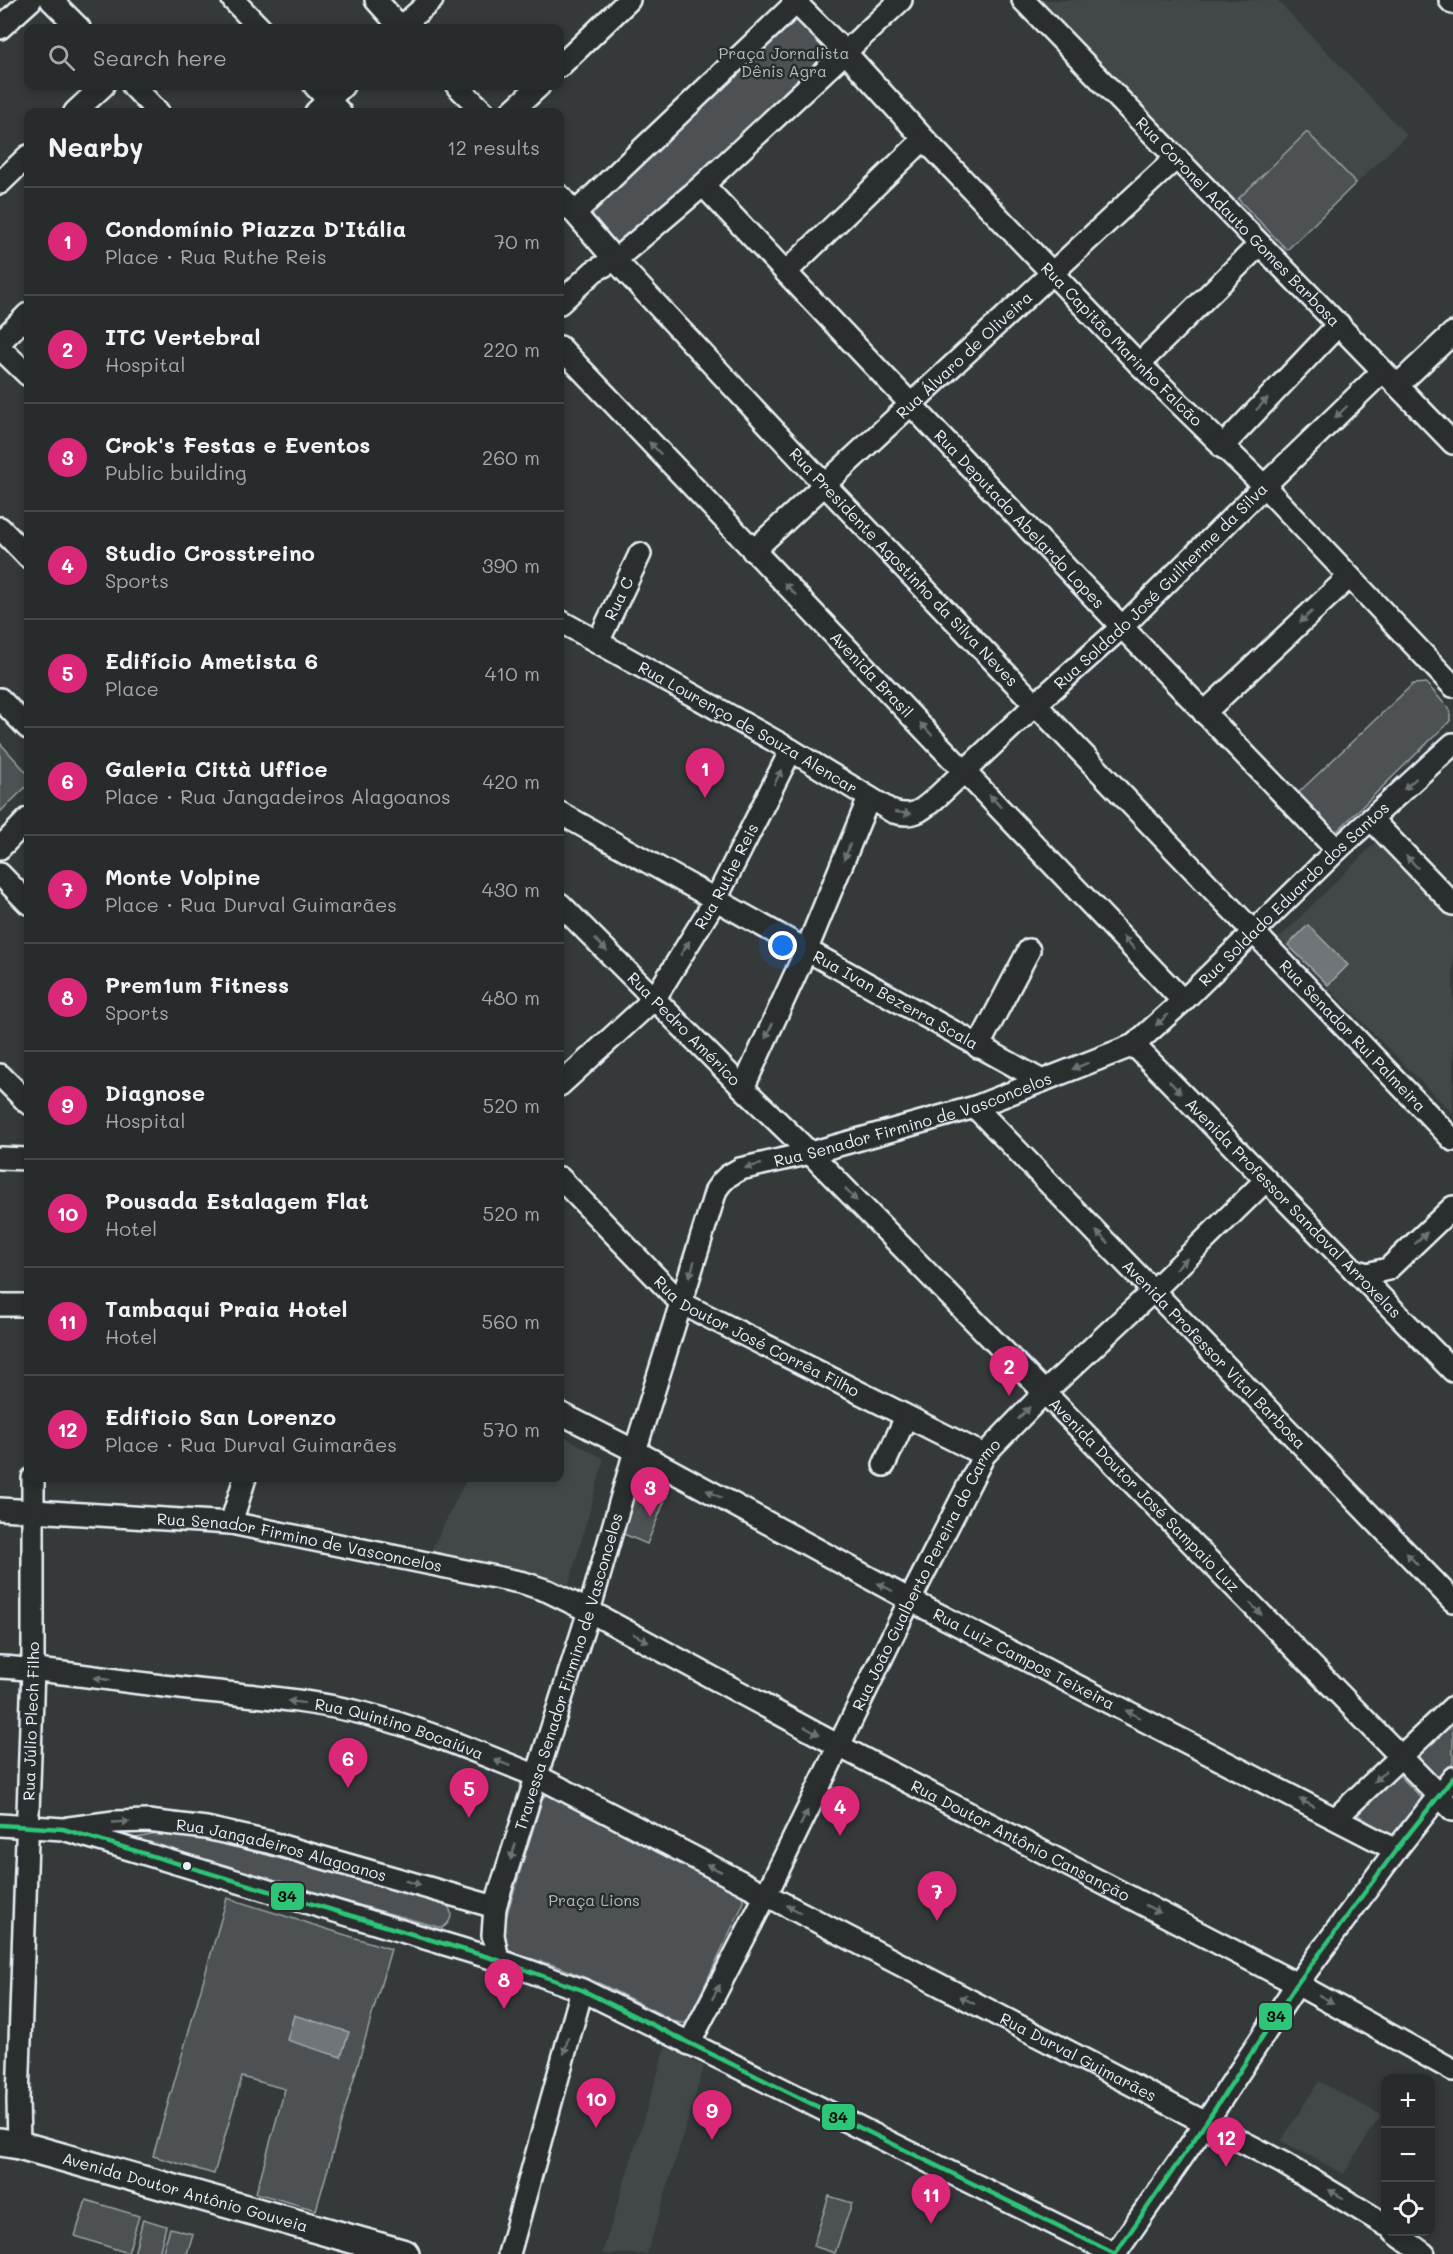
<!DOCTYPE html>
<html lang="en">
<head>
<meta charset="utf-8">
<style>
  body { margin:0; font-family:Mali,sans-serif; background:#343738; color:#f1f3f6 }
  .controls { position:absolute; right:18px; bottom:18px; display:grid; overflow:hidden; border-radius:12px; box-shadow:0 3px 9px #0003 }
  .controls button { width:54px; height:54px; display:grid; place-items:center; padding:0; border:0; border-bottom:2px solid #444748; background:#282b2c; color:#f1f3f6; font:30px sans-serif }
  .you { position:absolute; left:783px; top:946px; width:21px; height:21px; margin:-15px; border:4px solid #fff; border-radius:50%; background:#1a73e8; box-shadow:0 0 0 9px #1a73e833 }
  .badge { display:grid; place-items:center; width:39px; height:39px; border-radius:50%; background:#db2777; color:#fff; font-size:20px; font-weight:700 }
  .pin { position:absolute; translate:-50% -50px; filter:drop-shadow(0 2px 3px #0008) }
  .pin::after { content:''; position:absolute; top:32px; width:21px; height:18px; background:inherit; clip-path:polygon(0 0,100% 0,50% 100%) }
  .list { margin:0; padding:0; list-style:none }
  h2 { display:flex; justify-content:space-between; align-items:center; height:78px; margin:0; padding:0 24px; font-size:26px }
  h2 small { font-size:20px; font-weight:400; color:#a5a7a9 }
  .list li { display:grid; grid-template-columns:39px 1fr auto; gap:18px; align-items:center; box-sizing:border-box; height:108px; padding:0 24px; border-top:2px solid #444748 }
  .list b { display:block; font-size:22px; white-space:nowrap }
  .list p { margin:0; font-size:20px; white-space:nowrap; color:#a5a7a9 }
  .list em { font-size:20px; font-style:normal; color:#a5a7a9 }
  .icon { flex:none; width:33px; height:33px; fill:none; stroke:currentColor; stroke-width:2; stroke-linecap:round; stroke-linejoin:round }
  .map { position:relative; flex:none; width:1453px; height:2254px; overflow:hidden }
  .search { position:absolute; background:#282b2c; box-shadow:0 3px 9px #0003; left:24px; top:24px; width:540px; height:66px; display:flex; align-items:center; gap:15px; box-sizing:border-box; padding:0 21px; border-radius:12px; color:#a5a7a9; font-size:22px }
  .panel { position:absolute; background:#282b2c; box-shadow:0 3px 9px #0003; left:24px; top:108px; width:540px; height:1374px; border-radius:12px }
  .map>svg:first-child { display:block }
  .built { fill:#424647 }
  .green { fill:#4d5152; stroke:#9aa1a5; stroke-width:1.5 }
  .water { fill:#707579; stroke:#a0a7ac; stroke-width:1.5 }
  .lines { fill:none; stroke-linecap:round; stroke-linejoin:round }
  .minor-casing { stroke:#e8f1f8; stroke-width:26 }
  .major-casing { stroke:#e8f1f8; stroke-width:32 }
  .minor { stroke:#2a2d2e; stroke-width:21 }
  .major { stroke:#2a2d2e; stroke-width:27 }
  .bus-1-casing { stroke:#2a2d2e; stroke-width:9 }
  .bus-1 { stroke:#2dc577; stroke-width:4.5 }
  .oneway { fill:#6c7275 }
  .bus-dot { fill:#e8f1f8; stroke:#2a2d2e; stroke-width:2 }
  .labels { text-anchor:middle; stroke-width:5; stroke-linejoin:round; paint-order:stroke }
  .park-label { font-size:16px; fill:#b2b9be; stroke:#2a2d2e }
  .street-label { font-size:16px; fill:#e8f1f8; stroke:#2a2d2e }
  .line-badge { stroke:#2a2d2e; stroke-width:2 }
  .pale-badge-label { font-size:16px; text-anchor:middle; font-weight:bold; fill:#111 }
</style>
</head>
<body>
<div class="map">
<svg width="1453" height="2254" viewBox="0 0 1453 2254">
  <rect width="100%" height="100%" fill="#35393a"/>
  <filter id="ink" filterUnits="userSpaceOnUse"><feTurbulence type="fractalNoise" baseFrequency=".0167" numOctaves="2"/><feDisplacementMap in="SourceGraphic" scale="12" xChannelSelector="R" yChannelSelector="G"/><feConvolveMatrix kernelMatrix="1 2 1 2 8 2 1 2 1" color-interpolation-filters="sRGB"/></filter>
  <g filter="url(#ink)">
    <g class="built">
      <polygon points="1039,0 1277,0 1407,135 1283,254"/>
      <polygon points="1378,840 1453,917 1453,1114 1279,938"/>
      <polygon points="560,1434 604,1459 567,1592 430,1553 467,1478 560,1478"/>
      <polygon points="666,2046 704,2067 647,2254 602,2254"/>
      <polygon points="1319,2081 1381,2115 1344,2174 1281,2141"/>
    </g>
    <g class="green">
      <polygon points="796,3 845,52 615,260 575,213"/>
      <polygon points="1307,132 1356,183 1287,250 1238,199"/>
      <polygon points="1426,683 1450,710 1450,721 1335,833 1298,803 1300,791 1413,684"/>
      <polygon points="0,743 28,774 28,785 0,812"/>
      <polygon points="636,1479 667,1495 647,1544 619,1532"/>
      <polygon points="1453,1712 1453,1763 1442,1780 1436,1780 1413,1759"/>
      <polygon points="1393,1769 1424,1800 1393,1839 1350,1809"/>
      <polygon points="550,1793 557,1794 742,1896 744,1902 687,2023 680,2023 672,2020 603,1985 557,1966 507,1952 499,1940 543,1797"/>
      <path d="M163,1833L195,1835L447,1905C454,1913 451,1923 442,1928L124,1840Z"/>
      <polygon points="227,1898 391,1949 316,2210 256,2193 285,2089 242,2077 214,2174 153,2156"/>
      <polygon points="829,2196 852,2203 835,2253 813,2246"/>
      <polygon points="86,2200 139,2216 128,2253 75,2236"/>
      <polygon points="143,2219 166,2226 159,2254 134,2254"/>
      <polygon points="170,2228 193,2234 187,2254 162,2254"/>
    </g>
    <g class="water">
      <polygon points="1308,925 1348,965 1328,985 1288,945"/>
      <polygon points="294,2015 349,2032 341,2057 287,2040"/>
    </g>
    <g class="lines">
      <defs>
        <g id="minor">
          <polyline points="51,0 79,28"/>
          <polyline points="233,0 260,28"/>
          <polyline points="376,0 401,28"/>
          <path id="s1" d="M793,0L845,52L924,139L1139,364L1264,486L1453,686"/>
          <path id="s2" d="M1023,0L1453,443"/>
          <polyline points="1450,0 1453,3"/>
          <polyline points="0,28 31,0"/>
          <polyline points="400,28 432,0"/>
          <polyline points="560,66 629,0"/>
          <polyline points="133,86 158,112"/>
          <polyline points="315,86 340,112"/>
          <polyline points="457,86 484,112"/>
          <polyline points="75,112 103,86"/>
          <polyline points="316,112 343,86"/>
          <polyline points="511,112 539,86"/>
          <polyline points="0,183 28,156"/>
          <path id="s3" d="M703,185L1122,627L1337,850"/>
          <path id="s4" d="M560,196L615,260L824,484L1453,1140"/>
          <polyline points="575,213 799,0"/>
          <polyline points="786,272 924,139"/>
          <polyline points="560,303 594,271 615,260 703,185 901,0"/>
          <polyline points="0,342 28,314"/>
          <path id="s5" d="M560,347L1183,1001"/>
          <polyline points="0,348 28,375"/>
          <polyline points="1139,364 1259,245"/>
          <polyline points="1398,385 1453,333"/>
          <polyline points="1222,447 1339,324"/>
          <polyline points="0,528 28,557"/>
          <path id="s6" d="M753,551L1176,158"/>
          <path id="s7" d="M560,621L791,750L893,812C914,818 921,811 937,797L1036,704L1122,627L1264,486L1383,371"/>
          <path id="s8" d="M598,642L640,554"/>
          <polyline points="0,699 28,728"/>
          <polyline points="1204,713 1349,577"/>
          <path id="s9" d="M560,813L1042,1081"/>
          <polyline points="1371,819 1453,904"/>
          <polyline points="0,848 28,819"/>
          <polyline points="0,874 28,903"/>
          <path id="s10" d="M560,904L743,1088L810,1153L1453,1810"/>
          <path id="s11" d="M1134,1045L1453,1371"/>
          <polyline points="978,1047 1029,950"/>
          <polyline points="0,1075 28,1103"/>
          <path id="s12" d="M560,1085L655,998L716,899L791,750"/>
          <polyline points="743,1088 806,951 869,798"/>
          <path id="s13" d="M975,1107L1453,1601"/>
          <polyline points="0,1158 28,1159"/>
          <path id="s14" d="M560,1178L681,1303L984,1455"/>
          <polyline points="1354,1270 1367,1274 1388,1269 1453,1207"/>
          <polyline points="0,1305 28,1305"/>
          <path id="s15" d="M560,1413L635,1451L910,1600L1396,1850"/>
          <polyline points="884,1465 906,1417"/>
          <path id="s16" d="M0,1509L231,1523L524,1583L548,1591L589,1611L839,1746L1297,1984L1453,2070"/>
          <polyline points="231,1523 245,1478"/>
          <path id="s17" d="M0,1667C58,1670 115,1681 172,1687C236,1695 303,1698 366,1714C424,1729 481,1754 537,1776L1283,2163L1386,2225"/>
          <polyline points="1336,1818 1453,1707"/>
          <polyline points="0,1825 63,1829 498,1960 582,1990 1115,2254 1205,2124 1297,1984 1396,1850 1453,1778"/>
          <path id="s18" d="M69,1828L114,1822L148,1821L206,1828L268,1842L495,1907"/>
          <path id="s19" d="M498,1960L493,1935L495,1907L589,1611L635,1451L709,1213L716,1190L721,1183L728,1176L740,1169L810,1153L975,1107L1134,1045L1183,1001L1337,850L1453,744"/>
          <path id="s20" d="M689,2044L766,1895L910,1600L984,1455L1044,1393L1154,1290L1266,1180"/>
          <path id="s21" d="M19,2145L18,2099L33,1669V1478"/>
          <polyline points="1394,2232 1424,2254"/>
          <polyline points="509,2254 582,1990"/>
        </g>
        <g id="major">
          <path id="s22" d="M0,2142L19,2145L405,2254"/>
        </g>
      </defs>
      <use href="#minor" class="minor-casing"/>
      <use href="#major" class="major-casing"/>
      <use href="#minor" class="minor"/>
      <use href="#major" class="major"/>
      <defs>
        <polyline id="bus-1" points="0,1825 63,1829 498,1960 582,1990 1115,2254 1205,2124 1297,1984 1396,1850 1453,1778"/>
      </defs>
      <use href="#bus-1" class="bus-1-casing"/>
      <use href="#bus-1" class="bus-1"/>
    </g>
    <defs><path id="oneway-solid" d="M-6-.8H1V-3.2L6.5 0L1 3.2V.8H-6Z" transform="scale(1.5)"/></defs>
    <g class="oneway">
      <use href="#oneway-solid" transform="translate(1262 404) rotate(-46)"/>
      <use href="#oneway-solid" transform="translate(1341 412) rotate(136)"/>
      <use href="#oneway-solid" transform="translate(655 448) rotate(-134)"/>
      <use href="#oneway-solid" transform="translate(790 589) rotate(-134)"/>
      <use href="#oneway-solid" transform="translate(1306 617) rotate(137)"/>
      <use href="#oneway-solid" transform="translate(926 729) rotate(-134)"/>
      <use href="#oneway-solid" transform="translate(778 777) rotate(-63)"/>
      <use href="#oneway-solid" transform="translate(1410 784) rotate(138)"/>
      <use href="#oneway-solid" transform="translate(995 801) rotate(-133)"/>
      <use href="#oneway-solid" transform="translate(903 813) rotate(7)"/>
      <use href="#oneway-solid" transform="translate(847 852) rotate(112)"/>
      <use href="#oneway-solid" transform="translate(1412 862) rotate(-134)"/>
      <use href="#oneway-solid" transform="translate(1129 943) rotate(-133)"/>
      <use href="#oneway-solid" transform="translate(601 945) rotate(45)"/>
      <use href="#oneway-solid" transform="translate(685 948) rotate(-58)"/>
      <use href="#oneway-solid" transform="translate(1162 1020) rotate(138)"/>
      <use href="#oneway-solid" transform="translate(769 1031) rotate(115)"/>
      <use href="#oneway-solid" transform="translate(1080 1066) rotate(158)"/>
      <use href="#oneway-solid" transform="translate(1175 1087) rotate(46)"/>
      <use href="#oneway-solid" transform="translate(753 1166) rotate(167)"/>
      <use href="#oneway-solid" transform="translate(851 1195) rotate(46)"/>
      <use href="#oneway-solid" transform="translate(1102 1237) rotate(-134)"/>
      <use href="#oneway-solid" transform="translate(1421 1238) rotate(-44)"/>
      <use href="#oneway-solid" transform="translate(1181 1264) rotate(-44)"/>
      <use href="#oneway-solid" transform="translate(692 1269) rotate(107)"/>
      <use href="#oneway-solid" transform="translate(1024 1413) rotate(-46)"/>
      <use href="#oneway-solid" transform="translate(714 1494) rotate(-152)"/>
      <use href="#oneway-solid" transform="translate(1412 1559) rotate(-134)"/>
      <use href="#oneway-solid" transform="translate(885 1587) rotate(-152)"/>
      <use href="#oneway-solid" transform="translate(1256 1609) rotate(46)"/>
      <use href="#oneway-solid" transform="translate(641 1638) rotate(28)"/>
      <use href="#oneway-solid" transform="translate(102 1679) rotate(-172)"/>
      <use href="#oneway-solid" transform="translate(296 1702) rotate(-173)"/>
      <use href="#oneway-solid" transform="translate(1133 1714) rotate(-153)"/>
      <use href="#oneway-solid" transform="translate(812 1731) rotate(28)"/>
      <use href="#oneway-solid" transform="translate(502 1763) rotate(-159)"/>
      <use href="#oneway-solid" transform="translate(1380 1776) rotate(137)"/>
      <use href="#oneway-solid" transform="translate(1307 1803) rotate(-153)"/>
      <use href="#oneway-solid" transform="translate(804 1818) rotate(-64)"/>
      <use href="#oneway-solid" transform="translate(121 1822) rotate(-3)"/>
      <use href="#oneway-solid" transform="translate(513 1852) rotate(108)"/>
      <use href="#oneway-solid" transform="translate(714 1868) rotate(-153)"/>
      <use href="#oneway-solid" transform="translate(413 1883) rotate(16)"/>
      <use href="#oneway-solid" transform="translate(794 1909) rotate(-152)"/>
      <use href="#oneway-solid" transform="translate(1153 1909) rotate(27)"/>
      <use href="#oneway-solid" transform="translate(716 1992) rotate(-62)"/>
      <use href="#oneway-solid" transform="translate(1326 1999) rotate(29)"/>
      <use href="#oneway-solid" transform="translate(967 2000) rotate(-152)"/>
      <use href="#oneway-solid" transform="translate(566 2046) rotate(105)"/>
      <use href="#oneway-solid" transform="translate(1336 2194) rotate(-150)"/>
    </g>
  </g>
  <circle class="bus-dot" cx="187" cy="1866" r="5"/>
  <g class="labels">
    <g class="park-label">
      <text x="784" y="59">Praça Jornalista<tspan x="784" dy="18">Dênis Agra</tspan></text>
      <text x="594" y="1906">Praça Lions</text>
    </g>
    <g class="street-label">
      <text dy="6" stroke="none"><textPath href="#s2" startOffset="309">Rua Coronel Adauto Gomes Barbosa</textPath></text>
      <text dy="6" stroke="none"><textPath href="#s1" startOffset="476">Rua Capitão Marinho Falcão</textPath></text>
      <text dy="6" stroke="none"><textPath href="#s6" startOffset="288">Rua Álvaro de Oliveira</textPath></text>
      <text dy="6" stroke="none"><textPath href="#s3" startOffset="460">Rua Deputado Abelardo Lopes</textPath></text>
      <text dy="6" stroke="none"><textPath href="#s4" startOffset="506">Rua Presidente Agostinho da Silva Neves</textPath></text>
      <text dy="6" stroke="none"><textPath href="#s7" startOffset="741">Rua Soldado José Guilherme da Silva</textPath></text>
      <text dy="6" stroke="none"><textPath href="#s8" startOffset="48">Rua C</textPath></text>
      <text dy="6" stroke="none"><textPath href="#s5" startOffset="452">Avenida Brasil</textPath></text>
      <text dy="6" stroke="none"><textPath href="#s7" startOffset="216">Rua Lourenço de Souza Alencar</textPath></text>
      <text dy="6" stroke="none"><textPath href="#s12" startOffset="270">Rua Ruthe Reis</textPath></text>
      <text dy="6" stroke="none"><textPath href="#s19" startOffset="1470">Rua Soldado Eduardo dos Santos</textPath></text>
      <text dy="6" stroke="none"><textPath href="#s9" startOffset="384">Rua Ivan Bezerra Scala</textPath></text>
      <text dy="6" stroke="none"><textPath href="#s10" startOffset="176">Rua Pedro Américo</textPath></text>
      <text dy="6" stroke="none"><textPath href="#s4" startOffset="1155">Rua Senador Rui Palmeira</textPath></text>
      <text dy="6" stroke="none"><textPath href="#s19" startOffset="1016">Rua Senador Firmino de Vasconcelos</textPath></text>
      <text dy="6" stroke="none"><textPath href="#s11" startOffset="228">Avenida Professor Sandoval Arroxelas</textPath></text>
      <text dy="6" stroke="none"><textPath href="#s14" startOffset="256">Rua Doutor José Corrêa Filho</textPath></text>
      <text dy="6" stroke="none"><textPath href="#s13" startOffset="344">Avenida Professor Vital Barbosa</textPath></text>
      <text dy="6" stroke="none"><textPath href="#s10" startOffset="831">Avenida Doutor José Sampaio Luz</textPath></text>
      <text dy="6" stroke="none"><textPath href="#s16" startOffset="302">Rua Senador Firmino de Vasconcelos</textPath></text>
      <text dy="6" stroke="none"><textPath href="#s20" startOffset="526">Rua João Gualberto Pereira do Carmo</textPath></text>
      <text dy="6" stroke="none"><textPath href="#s15" startOffset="525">Rua Luiz Campos Teixeira</textPath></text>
      <text dy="6" stroke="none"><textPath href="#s19" startOffset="300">Travessa Senador Firmino de Vasconcelos</textPath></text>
      <text dy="6" stroke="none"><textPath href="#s21" startOffset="424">Rua Júlio Plech Filho</textPath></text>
      <text dy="6" stroke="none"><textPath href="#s17" startOffset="405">Rua Quintino Bocaiúva</textPath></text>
      <text dy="6" stroke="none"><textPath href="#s16" startOffset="1090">Rua Doutor Antônio Cansanção</textPath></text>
      <text dy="6" stroke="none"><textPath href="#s18" startOffset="216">Rua Jangadeiros Alagoanos</textPath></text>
      <text dy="6" stroke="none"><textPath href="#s17" startOffset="1161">Rua Durval Guimarães</textPath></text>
      <text dy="6" stroke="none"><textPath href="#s22" startOffset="192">Avenida Doutor Antônio Gouveia</textPath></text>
    </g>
  </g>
  <g class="line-badge">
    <rect x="270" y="1882" width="35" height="29" rx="6" fill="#2dc577"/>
    <rect x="1258" y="2002" width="35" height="29" rx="6" fill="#2dc577"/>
    <rect x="821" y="2103" width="35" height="28" rx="6" fill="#2dc577"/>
  </g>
  <g class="pale-badge-label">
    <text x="287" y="1902">34</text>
    <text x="1276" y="2022">34</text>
    <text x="838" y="2123">34</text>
  </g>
</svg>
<div class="controls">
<button>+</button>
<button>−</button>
<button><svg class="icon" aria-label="locate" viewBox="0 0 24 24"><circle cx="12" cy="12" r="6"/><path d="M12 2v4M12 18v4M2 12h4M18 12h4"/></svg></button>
</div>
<div class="you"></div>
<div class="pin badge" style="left:705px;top:798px">1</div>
<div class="pin badge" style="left:1009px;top:1396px">2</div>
<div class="pin badge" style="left:650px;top:1517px">3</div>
<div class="pin badge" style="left:840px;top:1836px">4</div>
<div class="pin badge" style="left:469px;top:1818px">5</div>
<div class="pin badge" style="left:348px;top:1788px">6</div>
<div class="pin badge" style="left:937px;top:1921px">7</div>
<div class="pin badge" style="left:504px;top:2009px">8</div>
<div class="pin badge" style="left:712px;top:2140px">9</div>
<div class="pin badge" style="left:596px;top:2128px">10</div>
<div class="pin badge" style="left:931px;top:2224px">11</div>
<div class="pin badge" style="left:1226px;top:2167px">12</div>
<div class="search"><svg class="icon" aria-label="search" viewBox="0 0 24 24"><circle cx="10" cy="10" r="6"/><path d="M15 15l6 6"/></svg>Search here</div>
<section class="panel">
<h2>Nearby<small>12 results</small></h2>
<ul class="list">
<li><span class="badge">1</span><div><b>Condomínio Piazza D'Itália</b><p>Place · Rua Ruthe Reis</p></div><em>70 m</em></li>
<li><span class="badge">2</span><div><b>ITC Vertebral</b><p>Hospital</p></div><em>220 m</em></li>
<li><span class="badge">3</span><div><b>Crok's Festas e Eventos</b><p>Public building</p></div><em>260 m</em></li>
<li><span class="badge">4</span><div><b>Studio Crosstreino</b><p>Sports</p></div><em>390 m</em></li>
<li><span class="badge">5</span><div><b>Edifício Ametista 6</b><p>Place</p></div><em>410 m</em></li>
<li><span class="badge">6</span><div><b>Galeria Città Uffice</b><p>Place · Rua Jangadeiros Alagoanos</p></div><em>420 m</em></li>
<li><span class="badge">7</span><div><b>Monte Volpine</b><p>Place · Rua Durval Guimarães</p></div><em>430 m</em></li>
<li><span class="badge">8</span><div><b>Prem1um Fitness</b><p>Sports</p></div><em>480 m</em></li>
<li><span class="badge">9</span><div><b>Diagnose</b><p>Hospital</p></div><em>520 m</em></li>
<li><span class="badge">10</span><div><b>Pousada Estalagem Flat</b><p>Hotel</p></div><em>520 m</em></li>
<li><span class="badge">11</span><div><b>Tambaqui Praia Hotel</b><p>Hotel</p></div><em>560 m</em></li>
<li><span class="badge">12</span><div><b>Edificio San Lorenzo</b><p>Place · Rua Durval Guimarães</p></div><em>570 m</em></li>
</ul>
</section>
</div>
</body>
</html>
